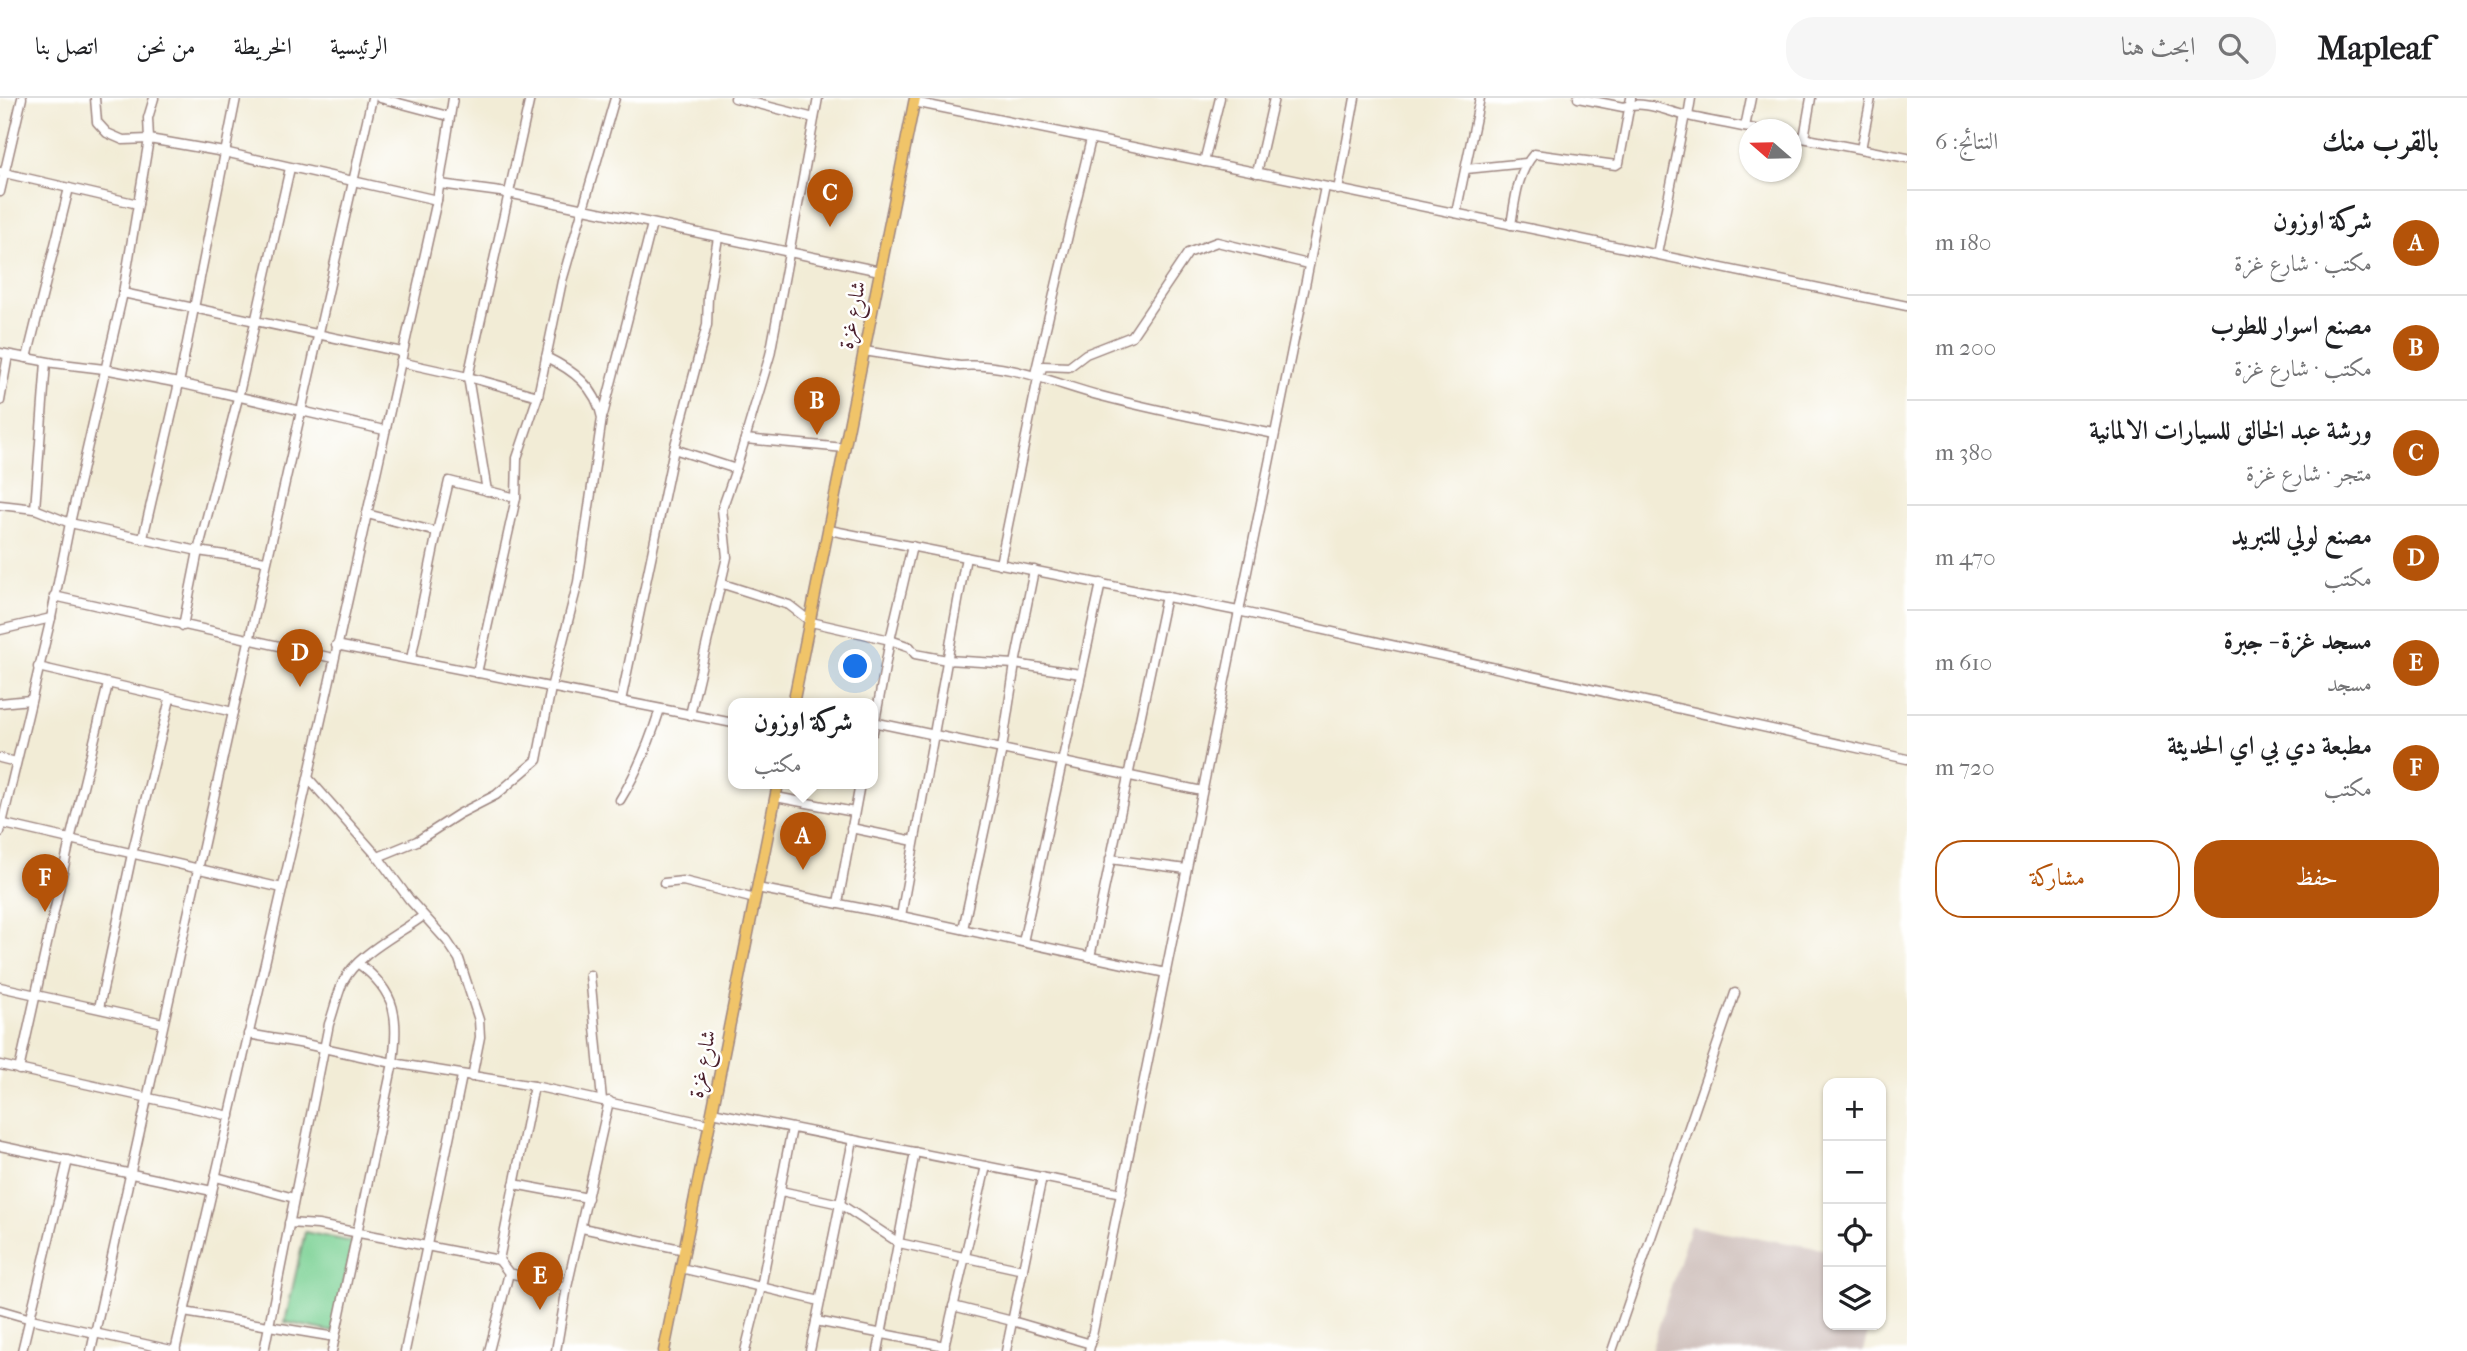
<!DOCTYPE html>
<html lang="ar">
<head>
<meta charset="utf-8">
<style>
  body { margin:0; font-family:"IM FELL French Canon",Amiri,serif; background:#f6f6f6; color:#202124; direction:rtl }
  .controls { position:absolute; right:21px; bottom:21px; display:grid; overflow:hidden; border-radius:14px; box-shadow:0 2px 5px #0004 }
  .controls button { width:63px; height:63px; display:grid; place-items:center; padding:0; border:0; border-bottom:2px solid #e0e0e0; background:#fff; color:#202124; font:35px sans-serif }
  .compass { position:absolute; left:1739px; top:21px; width:63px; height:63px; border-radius:50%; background:#fff; box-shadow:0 2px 5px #0004; rotate:290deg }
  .you { position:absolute; left:856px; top:569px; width:24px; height:24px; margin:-18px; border:5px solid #fff; border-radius:50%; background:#1a73e8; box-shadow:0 0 0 10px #1a73e833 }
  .badge { display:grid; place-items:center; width:46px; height:46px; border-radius:50%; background:#b45309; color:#fff; font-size:23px; font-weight:700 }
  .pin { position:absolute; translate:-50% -58px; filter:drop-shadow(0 2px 4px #0008) }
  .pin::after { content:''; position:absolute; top:37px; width:24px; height:21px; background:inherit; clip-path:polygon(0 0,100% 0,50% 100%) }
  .popup { position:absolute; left:728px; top:600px; width:150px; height:91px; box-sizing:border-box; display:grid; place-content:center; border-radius:14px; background:#fff; filter:drop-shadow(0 2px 5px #0005); font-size:23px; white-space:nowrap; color:#757577 }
  .popup b { font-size:26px; color:#202124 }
  .popup::after { content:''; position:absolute; left:50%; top:100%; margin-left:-14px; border:14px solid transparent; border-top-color:#fff }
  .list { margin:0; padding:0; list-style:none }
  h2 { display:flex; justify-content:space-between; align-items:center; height:91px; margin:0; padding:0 28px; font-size:30px }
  h2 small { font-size:23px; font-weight:400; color:#757577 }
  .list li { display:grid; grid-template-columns:46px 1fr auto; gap:21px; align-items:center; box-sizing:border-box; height:105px; padding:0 28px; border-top:2px solid #e0e0e0 }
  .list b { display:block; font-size:26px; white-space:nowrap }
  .list p { margin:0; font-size:23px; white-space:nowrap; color:#757577 }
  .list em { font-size:23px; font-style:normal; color:#757577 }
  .actions { display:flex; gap:14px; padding:21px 28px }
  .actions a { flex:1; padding:16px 0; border:2px solid #b45309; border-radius:28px; text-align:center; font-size:24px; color:#b45309 }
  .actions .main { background:#b45309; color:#fff }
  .icon { flex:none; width:38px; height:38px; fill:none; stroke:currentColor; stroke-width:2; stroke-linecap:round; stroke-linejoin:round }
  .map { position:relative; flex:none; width:1907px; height:1253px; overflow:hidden; direction:ltr }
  header { display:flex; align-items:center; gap:42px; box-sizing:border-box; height:98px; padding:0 35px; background:#fff; border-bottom:2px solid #e0e0e0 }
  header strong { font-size:33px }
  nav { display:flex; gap:38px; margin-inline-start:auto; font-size:24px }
  .search { width:490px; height:63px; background:#f6f6f6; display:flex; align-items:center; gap:18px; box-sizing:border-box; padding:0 24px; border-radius:28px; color:#757577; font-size:26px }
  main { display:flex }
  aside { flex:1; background:#fff }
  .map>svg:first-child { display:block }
  .industrial { fill:#cfc0bb }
  .green { fill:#7bd194; stroke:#627860; stroke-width:2 }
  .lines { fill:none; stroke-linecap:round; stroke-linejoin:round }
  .minor-casing { stroke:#9e8680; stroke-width:11 }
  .major-casing { stroke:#9e8680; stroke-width:13 }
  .minor { stroke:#fff; stroke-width:8 }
  .major { stroke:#f0c469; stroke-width:10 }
  .labels { text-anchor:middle; stroke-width:5; stroke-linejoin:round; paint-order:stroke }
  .street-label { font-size:21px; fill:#4a1f2b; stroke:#fff }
</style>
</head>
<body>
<header>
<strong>Mapleaf</strong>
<div class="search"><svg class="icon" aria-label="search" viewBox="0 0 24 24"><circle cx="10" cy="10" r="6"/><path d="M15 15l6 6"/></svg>ابحث هنا</div>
<nav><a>الرئيسية</a><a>الخريطة</a><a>من نحن</a><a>اتصل بنا</a></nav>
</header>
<main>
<aside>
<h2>بالقرب منك<small>النتائج: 6</small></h2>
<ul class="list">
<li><span class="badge">A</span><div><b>شركة اوزون</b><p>مكتب · شارع غزة</p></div><em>180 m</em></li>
<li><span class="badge">B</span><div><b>مصنع اسوار للطوب</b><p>مكتب · شارع غزة</p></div><em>200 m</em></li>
<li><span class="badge">C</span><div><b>ورشة عبد الخالق للسيارات الالمانية</b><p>متجر · شارع غزة</p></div><em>380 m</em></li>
<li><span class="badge">D</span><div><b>مصنع لولي للتبريد</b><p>مكتب</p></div><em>470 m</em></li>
<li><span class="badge">E</span><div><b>مسجد غزة - جبرة</b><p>مسجد</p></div><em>610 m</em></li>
<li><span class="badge">F</span><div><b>مطبعة دي بي اي الحديثة</b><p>مكتب</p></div><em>720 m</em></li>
</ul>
<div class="actions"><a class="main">حفظ</a><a>مشاركة</a></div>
</aside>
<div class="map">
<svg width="1907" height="1253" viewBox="0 0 1907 1253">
  <rect width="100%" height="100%" fill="#fff"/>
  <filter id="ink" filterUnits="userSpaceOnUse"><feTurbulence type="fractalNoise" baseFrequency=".0143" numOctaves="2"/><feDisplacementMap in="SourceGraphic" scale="14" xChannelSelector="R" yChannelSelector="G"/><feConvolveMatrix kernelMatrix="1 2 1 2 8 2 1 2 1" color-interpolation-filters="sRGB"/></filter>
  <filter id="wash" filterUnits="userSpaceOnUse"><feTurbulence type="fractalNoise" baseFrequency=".00686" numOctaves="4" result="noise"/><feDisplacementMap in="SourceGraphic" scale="28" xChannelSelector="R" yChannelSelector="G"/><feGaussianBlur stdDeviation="1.57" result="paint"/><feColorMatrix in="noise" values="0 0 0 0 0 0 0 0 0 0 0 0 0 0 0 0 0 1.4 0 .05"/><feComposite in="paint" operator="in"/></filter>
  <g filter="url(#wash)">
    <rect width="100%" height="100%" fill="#f2ecd6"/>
    <polygon class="industrial" points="1690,1128 1828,1152 1828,1227 1870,1227 1863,1253 1651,1253"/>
    <polygon class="green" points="305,1134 353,1144 333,1234 285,1224"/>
  </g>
  <g filter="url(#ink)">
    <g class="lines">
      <defs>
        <g id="minor">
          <polyline points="95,0 97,24 107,35 123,42 149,41 224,54 437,102"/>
          <polyline points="380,0 448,18"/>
          <polyline points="735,0 814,20"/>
          <path d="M1578,0L1623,9C1642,2 1664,12 1683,17C1708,23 1734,27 1760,32"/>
          <polyline points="914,4 1907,208"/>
          <polyline points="1688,18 1691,0"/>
          <polyline points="1745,29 1751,0"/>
          <polyline points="1792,38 1907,60"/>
          <polyline points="1804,40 1811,0"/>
          <polyline points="1861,51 1871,0"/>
          <polyline points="1204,64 1220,0"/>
          <polyline points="1466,71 1526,65"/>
          <polyline points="0,74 138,106"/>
          <polyline points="1257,75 1274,0"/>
          <polyline points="440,86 508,95 880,173"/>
          <polyline points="1338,92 1355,0"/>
          <polyline points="0,94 22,0"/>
          <polyline points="1456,115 1480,0"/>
          <path d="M1511,127C1515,103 1517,75 1534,56L1616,67L1619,65L1631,0"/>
          <polyline points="1657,156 1685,17"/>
          <polyline points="123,195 402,254"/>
          <path d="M864,253L960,268C1007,264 1056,286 1101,298C1158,313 1216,324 1274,336"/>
          <polyline points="0,255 54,265 104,271 179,285 384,332"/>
          <polyline points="27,260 69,90"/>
          <polyline points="400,264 468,279 538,298 562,183 615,0"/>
          <polyline points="1035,276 1091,41"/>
          <polyline points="0,303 8,257"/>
          <polyline points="603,317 652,126"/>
          <polyline points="745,341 845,350"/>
          <polyline points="674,351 736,371"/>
          <polyline points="487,393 468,279 530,0"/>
          <polyline points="516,400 517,360 538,298"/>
          <polyline points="0,407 35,411 70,425 198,453 266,463"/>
          <polyline points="35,411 46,264"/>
          <polyline points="367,416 437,434 449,383 516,400 477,575"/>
          <polyline points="829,432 1238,513 1907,661"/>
          <polyline points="143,440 179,285 236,0"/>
          <polyline points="1000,466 1038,280 1043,268 1069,269 1086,256 1132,238 1188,155 1217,144 1308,166"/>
          <polyline points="723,486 789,507 811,524 890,542 910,549 915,556 947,562 1015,566 1081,576"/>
          <polyline points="54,498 333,560"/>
          <polyline points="183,528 198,453 238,300 290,70"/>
          <polyline points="0,532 51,520"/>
          <polyline points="336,547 733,625"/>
          <polyline points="411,561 437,434"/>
          <polyline points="38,569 233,614"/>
          <polyline points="621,603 674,351 707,227 708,198 718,140"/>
          <polyline points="0,605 30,602"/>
          <polyline points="690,617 727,459 722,411 736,371 770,257 818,0"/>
          <polyline points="873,624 1202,693"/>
          <polyline points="873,634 890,542 912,448"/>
          <polyline points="0,660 16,664"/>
          <polyline points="308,680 378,759 409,801 447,843 459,861 479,922 480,939 472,979"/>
          <polyline points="776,699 854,714"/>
          <path d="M620,702C638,673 650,643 660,611"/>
          <polyline points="0,725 282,790"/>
          <polyline points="851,730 914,743"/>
          <polyline points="0,734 51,520 70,425 123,195 149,41 148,20 154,0"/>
          <path d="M378,759L417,743L459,716L496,697L537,662L551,590L578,484L602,320C596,289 573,272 546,259"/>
          <polyline points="1110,761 1186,771"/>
          <polyline points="664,785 683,783 755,801"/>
          <polyline points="757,790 901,818 1166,875"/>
          <polyline points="838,805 860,686"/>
          <polyline points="901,818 966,459"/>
          <polyline points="963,831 1002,651 1015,566 1034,472"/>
          <polyline points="1023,844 1101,485"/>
          <polyline points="1090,859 1166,498"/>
          <polyline points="590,877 602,1002"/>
          <polyline points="0,889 163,925"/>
          <polyline points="99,910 132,756 170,601"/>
          <polyline points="248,936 305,946 393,965 534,988 708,1026"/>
          <polyline points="0,967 230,1018"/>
          <polyline points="19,972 70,742 108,586"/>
          <polyline points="712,1014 1122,1095"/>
          <polyline points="0,1048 212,1093"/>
          <polyline points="216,1079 294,1100"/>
          <polyline points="514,1086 588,1100"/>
          <polyline points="781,1093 840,1106 899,1145 1023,1172"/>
          <polyline points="289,1125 318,1127 499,1162"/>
          <polyline points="582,1130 685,1152"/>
          <polyline points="681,1170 820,1203"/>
          <polyline points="509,1175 567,1189"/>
          <polyline points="953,1208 1012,1223 1091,1246"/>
          <polyline points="0,1212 31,1221 176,1253"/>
          <polyline points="184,1214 335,1239"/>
          <polyline points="816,1223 945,1248"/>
          <polyline points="22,1253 68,1062"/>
          <polyline points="91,1253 233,614 372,0"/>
          <polyline points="175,1253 308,680 437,102 453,0"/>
          <path d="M264,1253L329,926C334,913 337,897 343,884C357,856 398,837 423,818"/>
          <path d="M332,1253L393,965C398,920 398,895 359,866"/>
          <polyline points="405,1253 462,978"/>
          <polyline points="489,1253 509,1175 499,1162 534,988"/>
          <polyline points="556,1253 567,1189 609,1003"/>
          <polyline points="745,1253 761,1189 792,1030"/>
          <polyline points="810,1253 853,1042"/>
          <polyline points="878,1253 915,1054"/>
          <polyline points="943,1253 986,1068"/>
          <polyline points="1006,1253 1042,1079"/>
          <polyline points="1089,1253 1325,89"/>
          <polyline points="1612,1253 1735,895"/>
        </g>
        <g id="major">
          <polyline points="793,606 915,0"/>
          <polyline points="664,1253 778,686"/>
        </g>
      </defs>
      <use href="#minor" class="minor-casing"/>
      <use href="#major" class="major-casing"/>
      <use href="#minor" class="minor"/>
      <use href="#major" class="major"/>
    </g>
  </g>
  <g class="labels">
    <g class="street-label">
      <text transform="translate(852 217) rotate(-79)" y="7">شارع غزة</text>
      <text transform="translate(702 966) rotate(-79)" y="7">شارع غزة</text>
    </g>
  </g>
</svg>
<div class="controls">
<button>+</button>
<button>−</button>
<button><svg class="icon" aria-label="locate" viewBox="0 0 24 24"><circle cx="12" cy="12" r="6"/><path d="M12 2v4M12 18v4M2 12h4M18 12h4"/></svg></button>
<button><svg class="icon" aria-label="layers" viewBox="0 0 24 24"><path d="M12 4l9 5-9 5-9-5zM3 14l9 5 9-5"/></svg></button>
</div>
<svg class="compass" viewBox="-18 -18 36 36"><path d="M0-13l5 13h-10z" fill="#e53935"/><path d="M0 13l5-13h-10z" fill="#757577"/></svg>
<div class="you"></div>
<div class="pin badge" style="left:803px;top:772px">A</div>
<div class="popup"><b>شركة اوزون</b>مكتب</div>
<div class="pin badge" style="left:817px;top:337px">B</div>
<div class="pin badge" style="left:830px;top:129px">C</div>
<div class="pin badge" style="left:300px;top:589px">D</div>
<div class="pin badge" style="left:540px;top:1212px">E</div>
<div class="pin badge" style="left:45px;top:814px">F</div>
</div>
</main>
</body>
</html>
